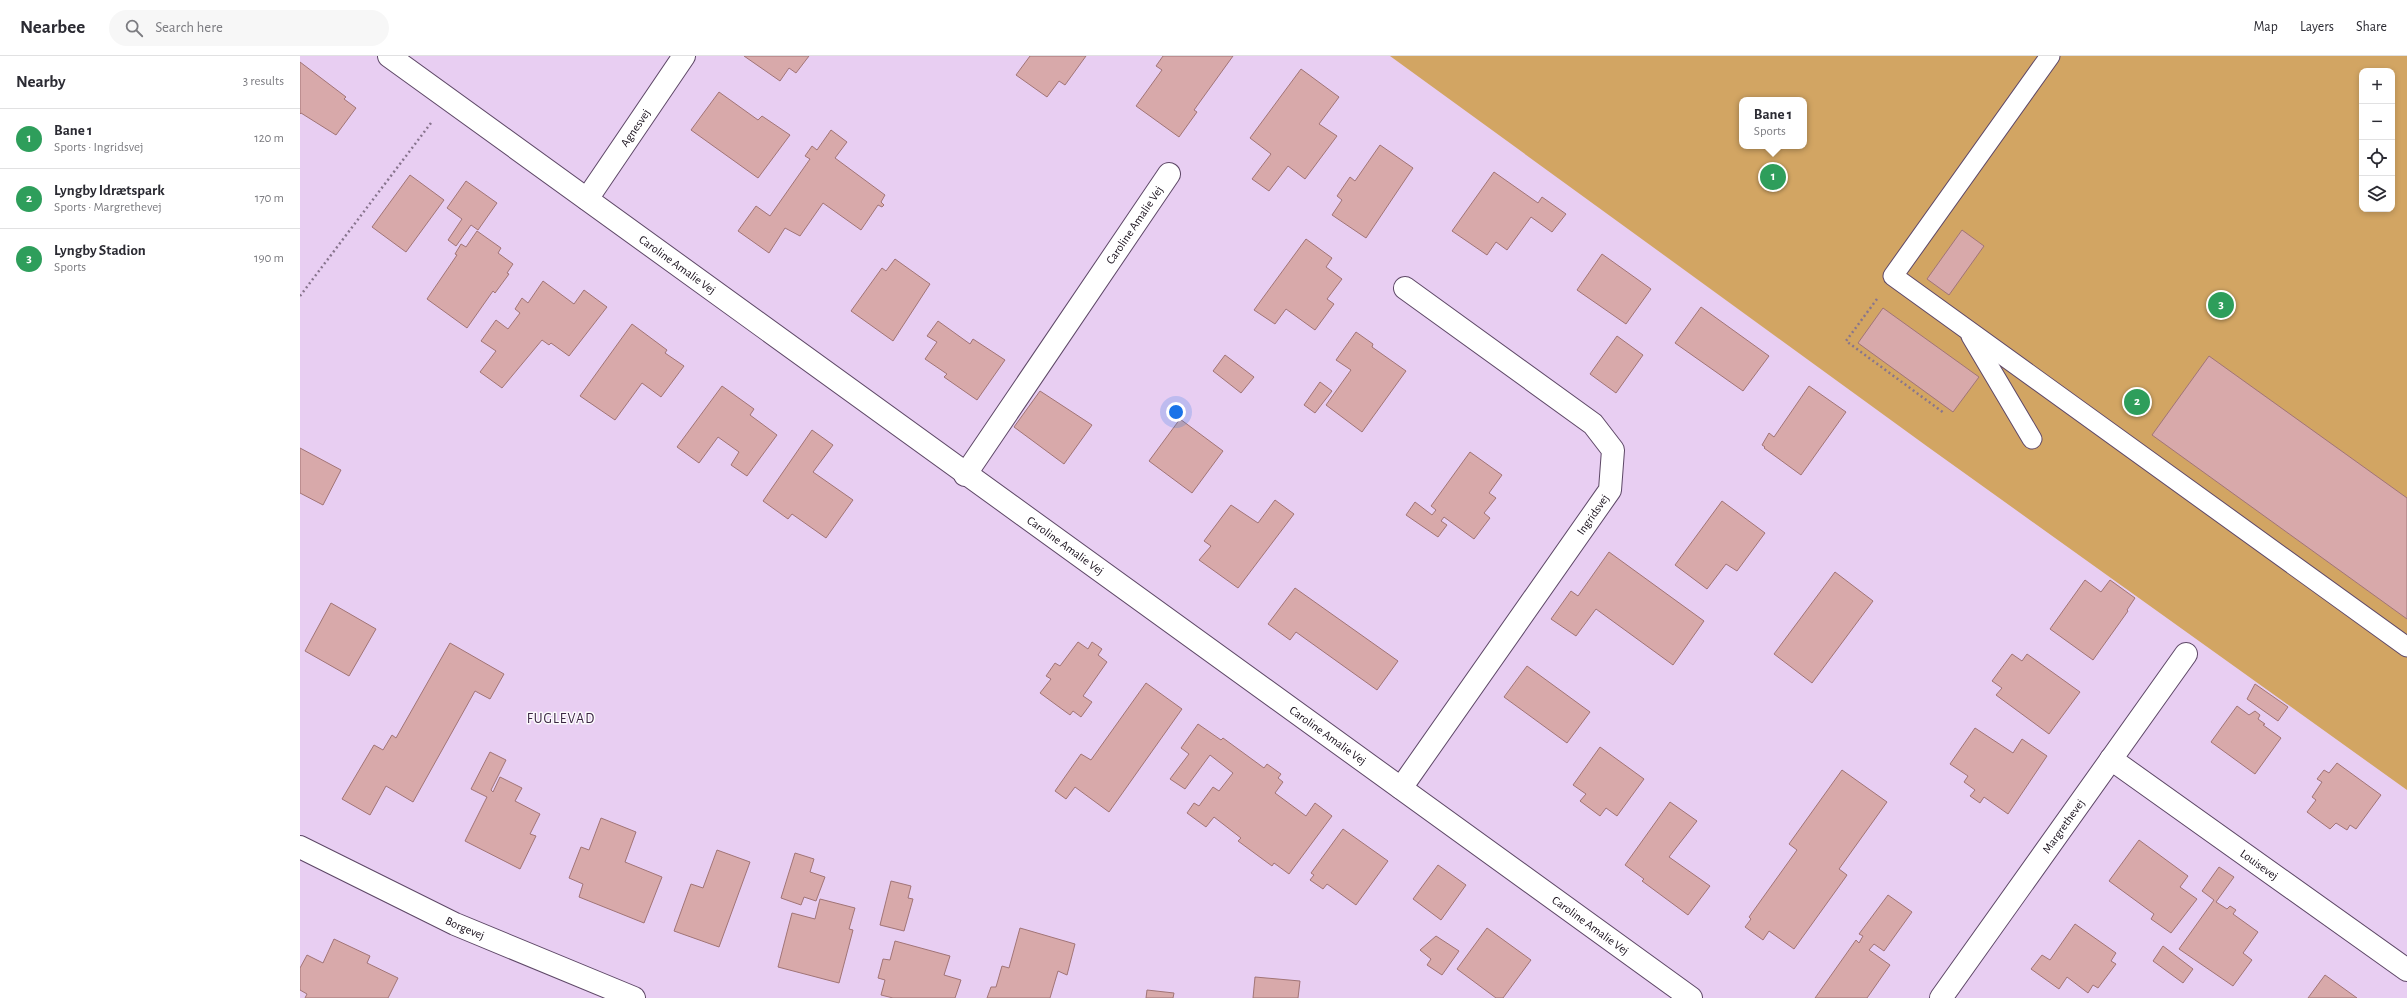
<!DOCTYPE html>
<html lang="en">
<head>
<meta charset="utf-8">
<style>
  body { margin:0; font-family:"Alegreya Sans",sans-serif; background:#f7f7f7; color:#2b2b33 }
  .controls { position:absolute; right:12px; top:12px; display:grid; overflow:hidden; border-radius:8px; box-shadow:0 2px 6px #0003 }
  .controls button { width:36px; height:36px; display:grid; place-items:center; padding:0; border:0; border-bottom:1px solid #e1e1e2; background:#fff; color:#2b2b33; font:20px sans-serif }
  .you { position:absolute; left:876px; top:356px; width:14px; height:14px; margin:-10px; border:3px solid #fff; border-radius:50%; background:#1a73e8; box-shadow:0 0 0 6px #1a73e833 }
  .badge { display:grid; place-items:center; width:26px; height:26px; border-radius:50%; background:#37621f; color:#fff; font-size:13px; font-weight:700 }
  .pin { position:absolute; translate:-50% -50%; border:2px solid #fff; box-shadow:0 1px 4px #0006 }
  .popup { position:absolute; left:1439px; top:41px; width:68px; height:52px; box-sizing:border-box; display:grid; place-content:center; border-radius:8px; background:#fff; filter:drop-shadow(0 1px 3px #0005); font-size:13px; white-space:nowrap; color:#7c7c81 }
  .popup b { font-size:15px; color:#2b2b33 }
  .popup::after { content:''; position:absolute; left:50%; top:100%; margin-left:-8px; border:8px solid transparent; border-top-color:#fff }
  .list { margin:0; padding:0; list-style:none }
  h2 { display:flex; justify-content:space-between; align-items:center; height:52px; margin:0; padding:0 16px; font-size:17px }
  h2 small { font-size:13px; font-weight:400; color:#7c7c81 }
  .list li { display:grid; grid-template-columns:26px 1fr auto; gap:12px; align-items:center; box-sizing:border-box; height:60px; padding:0 16px; border-top:1px solid #e1e1e2 }
  .list b { display:block; font-size:15px; white-space:nowrap }
  .list p { margin:0; font-size:13px; white-space:nowrap; color:#7c7c81 }
  .list em { font-size:13px; font-style:normal; color:#7c7c81 }
  .icon { flex:none; width:22px; height:22px; fill:none; stroke:currentColor; stroke-width:2; stroke-linecap:round; stroke-linejoin:round }
  .map { position:relative; flex:none; width:2107px; height:942px; overflow:hidden }
  header { display:flex; align-items:center; gap:24px; box-sizing:border-box; height:56px; padding:0 20px; background:#fff; border-bottom:1px solid #e1e1e2 }
  header strong { font-size:19px }
  nav { display:flex; gap:22px; margin-inline-start:auto; font-size:14px }
  .search { width:280px; height:36px; background:#f7f7f7; display:flex; align-items:center; gap:10px; box-sizing:border-box; padding:0 14px; border-radius:22px; color:#7c7c81; font-size:15px }
  main { display:flex }
  aside { flex:1; background:#fff }
  .map>svg:first-child { display:block }
  .green { fill:#d2a563; fill-rule:evenodd }
  .building { fill:#d8a9aa; stroke:#a17476 }
  .lines { fill:none; stroke-linecap:round; stroke-linejoin:round }
  .service-casing { stroke:#5e4867; stroke-width:21 }
  .minor-casing { stroke:#5e4867; stroke-width:24 }
  .tertiary-casing { stroke:#5e4867; stroke-width:24 }
  .path { stroke:#88758e; stroke-width:2.5; stroke-dasharray:2 3; stroke-linecap:butt }
  .service { stroke:#fff; stroke-width:19 }
  .minor { stroke:#fff; stroke-width:22 }
  .tertiary { stroke:#fff; stroke-width:22 }
  .labels { text-anchor:middle; stroke-width:3; stroke-linejoin:round; paint-order:stroke }
  .street-label { font-size:12px; fill:#160d19; stroke:#fbf9fc }
  .quarter-label { font-size:14px; letter-spacing:1px; fill:#392541; stroke:#fbf9fc }
</style>
</head>
<body>
<header>
<strong>Nearbee</strong>
<div class="search"><svg class="icon" aria-label="search" viewBox="0 0 24 24"><circle cx="10" cy="10" r="6"/><path d="M15 15l6 6"/></svg>Search here</div>
<nav><a>Map</a><a>Layers</a><a>Share</a></nav>
</header>
<main>
<aside>
<h2>Nearby<small>3 results</small></h2>
<ul class="list">
<li><span class="badge" style="background:#2e9e5b">1</span><div><b>Bane 1</b><p>Sports · Ingridsvej</p></div><em>120 m</em></li>
<li><span class="badge" style="background:#2e9e5b">2</span><div><b>Lyngby Idrætspark</b><p>Sports · Margrethevej</p></div><em>170 m</em></li>
<li><span class="badge" style="background:#2e9e5b">3</span><div><b>Lyngby Stadion</b><p>Sports</p></div><em>190 m</em></li>
</ul>
</aside>
<div class="map">
<svg width="2107" height="942" viewBox="0 0 2107 942">
  <rect width="100%" height="100%" fill="#e8cef2"/>
  <path class="green" d="M1090,0H2107V734L1628,391ZM2062,15H2092V153H2062ZM1442,44H1504V90H1442Z"/>
  <g class="building">
    <polygon points="444,0 509,0 496,17 489,12 480,25"/>
    <polygon points="730,0 786,0 765,29 759,25 747,41 716,19"/>
    <polygon points="863,0 933,0 894,54 897,56 879,81 836,50 862,14 856,10"/>
    <polygon points="0,6 46,41 44,43 56,52 36,79 1,57 0,58"/>
    <polygon points="1001,13 1039,41 1019,68 1037,80 1005,123 988,110 969,135 952,123 971,98 950,82"/>
    <polygon points="419,36 458,64 462,60 490,79 458,122 391,74"/>
    <polygon points="531,74 547,86 535,102 585,139 581,146 584,149 582,151 578,149 561,174 523,147 500,180 485,172 469,197 438,175 456,150 470,160 510,103 505,100 512,90 517,94"/>
    <polygon points="1080,89 1113,112 1066,182 1032,159 1042,144 1037,140 1050,121 1055,125"/>
    <polygon points="1194,116 1238,147 1242,141 1266,158 1252,176 1231,161 1207,194 1196,186 1187,199 1152,175"/>
    <polygon points="110,119 144,144 106,196 72,171"/>
    <polygon points="166,125 197,147 178,174 171,169 156,190 148,184 162,163 147,152"/>
    <polygon points="1662,174 1684,190 1649,239 1627,223"/>
    <polygon points="177,175 201,192 198,197 213,208 207,217 209,218 195,237 193,235 167,272 127,243 157,199 155,198 161,188 166,191"/>
    <polygon points="1006,183 1032,202 1026,211 1042,223 1027,243 1034,248 1015,274 986,253 975,268 954,254"/>
    <polygon points="1302,198 1351,233 1326,268 1277,234"/>
    <polygon points="595,203 630,228 593,285 551,255 582,212 586,215"/>
    <polygon points="243,225 274,248 284,234 307,251 269,300 251,287 249,289 242,284 202,332 180,316 196,295 181,285 196,264 208,273 220,257 215,253 222,242 228,247"/>
    <polygon points="1401,251 1469,300 1443,335 1375,287"/>
    <polygon points="1583,252 1679,321 1653,356 1558,287"/>
    <polygon points="638,265 670,288 673,283 705,304 677,344 644,321 647,318 625,303 637,286 627,280"/>
    <polygon points="332,268 367,294 365,297 384,310 361,341 342,327 315,364 280,340"/>
    <polygon points="1056,276 1073,288 1072,291 1106,315 1062,376 1026,349 1051,314 1036,304"/>
    <polygon points="1317,280 1343,299 1316,337 1290,318"/>
    <polygon points="925,299 954,321 941,337 913,315"/>
    <polygon points="1909,300 2107,442 2107,563 1852,379"/>
    <polygon points="1020,326 1032,335 1015,357 1004,349"/>
    <polygon points="422,330 454,353 450,359 477,379 447,420 431,409 439,396 418,381 399,407 377,391"/>
    <polygon points="1509,330 1546,356 1501,419 1464,392 1465,391 1462,389 1469,377 1474,381"/>
    <polygon points="740,335 792,369 764,408 714,371"/>
    <polygon points="880,363 923,395 892,437 849,405"/>
    <polygon points="512,374 533,389 513,416 553,444 526,482 492,458 488,463 463,445"/>
    <polygon points="0,392 41,414 23,449 0,437"/>
    <polygon points="1170,396 1202,419 1189,437 1196,442 1184,457 1190,462 1174,483 1144,461 1141,465 1147,469 1138,481 1106,459 1115,446 1132,459 1136,454 1131,450"/>
    <polygon points="975,444 994,458 938,532 899,504 911,490 904,485 931,449 958,467"/>
    <polygon points="1422,445 1465,477 1437,515 1426,508 1407,533 1375,509"/>
    <polygon points="1309,496 1404,565 1373,609 1296,553 1276,580 1251,563 1271,535 1278,540"/>
    <polygon points="1535,516 1573,545 1512,627 1474,598"/>
    <polygon points="1785,524 1801,536 1810,524 1835,542 1827,554 1828,555 1793,604 1750,573"/>
    <polygon points="995,532 1098,605 1077,634 996,576 990,584 968,568"/>
    <polygon points="31,547 76,573 49,620 5,595"/>
    <polygon points="778,586 788,593 792,586 802,593 798,599 807,606 783,640 792,646 781,661 773,655 770,659 740,637 751,623 746,620 755,607 760,610"/>
    <polygon points="150,587 204,618 190,643 175,635 113,746 86,730 70,759 42,743 74,689 83,694 92,679 96,682"/>
    <polygon points="1712,598 1722,605 1727,598 1780,636 1749,678 1696,639 1702,632 1692,625"/>
    <polygon points="1227,610 1290,656 1267,687 1204,641"/>
    <polygon points="846,627 882,653 809,756 775,731 766,743 755,735 781,698 791,704"/>
    <polygon points="1955,628 1988,651 1978,665 1947,643"/>
    <polygon points="1937,650 1949,659 1955,655 1960,659 1958,663 1965,668 1963,669 1981,682 1955,718 1911,686"/>
    <polygon points="898,668 921,684 923,682 964,712 967,708 981,718 978,722 983,726 975,737 1006,760 1015,747 1032,760 989,818 974,807 972,810 938,785 941,782 914,761 906,771 887,757 894,747 899,750 913,731 919,735 933,717 910,699 885,733 870,723 889,698 881,692"/>
    <polygon points="1675,672 1713,697 1722,683 1747,700 1708,758 1684,741 1680,747 1670,740 1675,734 1664,726 1668,720 1650,708"/>
    <polygon points="1300,691 1344,723 1317,760 1306,752 1300,760 1280,745 1286,738 1273,729"/>
    <polygon points="190,696 206,704 191,734 193,736 200,721 222,732 215,745 240,758 230,778 236,780 220,813 165,785 187,741 171,733"/>
    <polygon points="2037,707 2081,739 2056,773 2050,769 2047,774 2036,767 2030,773 2007,756 2016,744 2012,741 2022,726 2017,723 2024,714 2029,717"/>
    <polygon points="1542,714 1587,746 1539,813 1547,819 1545,822 1494,893 1469,875 1463,884 1445,871 1451,863 1449,861 1497,794 1489,788"/>
    <polygon points="1370,746 1397,765 1369,801 1410,830 1388,859 1342,825 1344,823 1325,809"/>
    <polygon points="301,762 336,776 325,806 362,821 344,867 279,841 283,828 269,822 281,791 289,794"/>
    <polygon points="1043,773 1088,805 1056,849 1027,828 1023,833 1010,824 1014,819 1011,817"/>
    <polygon points="1839,784 1888,820 1880,831 1897,843 1871,877 1851,863 1854,858 1809,825"/>
    <polygon points="417,794 450,806 419,891 374,875 391,828 403,832"/>
    <polygon points="495,797 514,803 510,816 525,821 516,845 504,841 501,849 481,842"/>
    <polygon points="1138,809 1166,829 1141,864 1113,843"/>
    <polygon points="1919,811 1934,821 1916,846 1927,853 1930,850 1936,854 1933,858 1958,876 1943,897 1952,904 1933,930 1879,893 1914,844 1902,835"/>
    <polygon points="591,825 611,830 608,842 613,843 604,875 580,869"/>
    <polygon points="1588,839 1612,856 1584,895 1574,888 1569,894 1590,909 1567,942 1515,942 1556,884 1559,887 1563,880 1559,878"/>
    <polygon points="520,843 555,852 549,873 553,874 539,927 478,911 492,857 515,863"/>
    <polygon points="1775,868 1816,897 1811,905 1816,908 1798,932 1793,929 1788,937 1767,921 1759,933 1731,913 1742,899 1750,904"/>
    <polygon points="720,872 775,888 767,919 758,915 750,942 687,942 691,931 696,931 702,910 709,912"/>
    <polygon points="1187,872 1231,904 1203,942 1196,942 1157,913"/>
    <polygon points="1136,880 1159,895 1142,919 1127,909 1131,903 1120,894"/>
    <polygon points="34,883 70,900 67,907 98,922 88,942 5,942 7,938 0,934 0,912 7,899 23,907"/>
    <polygon points="595,885 650,900 644,919 661,924 655,942 593,942 581,939 585,924 578,922 583,903 590,904"/>
    <polygon points="1863,890 1893,913 1883,927 1853,905"/>
    <polygon points="2025,919 2057,942 2008,942"/>
    <polygon points="955,921 1000,925 998,942 953,942"/>
    <polygon points="847,934 874,937 873,942 846,942"/>
  </g>
  <g class="lines">
    <defs>
      <g id="service">
        <polyline points="1750,0 1593,220 2107,591"/>
        <polyline points="1671,280 1732,383"/>
      </g>
      <g id="minor">
        <path id="s1" d="M287,143L384,0"/>
        <path id="s2" d="M665,419L869,118"/>
        <path id="s3" d="M1811,703L2107,914"/>
        <path id="s4" d="M1101,732L1310,434L1313,394L1293,368L1105,232"/>
        <path id="s5" d="M0,791L155,868L334,942"/>
        <path id="s6" d="M1641,942L1886,598"/>
      </g>
      <g id="tertiary">
        <path id="s7" d="M89,0L1391,942"/>
      </g>
    </defs>
    <use href="#service" class="service-casing"/>
    <use href="#minor" class="minor-casing"/>
    <use href="#tertiary" class="tertiary-casing"/>
    <g class="path">
      <polyline points="0,240 131,67"/>
      <polyline points="1577,243 1546,285 1644,357"/>
    </g>
    <use href="#service" class="service"/>
    <use href="#minor" class="minor"/>
    <use href="#tertiary" class="tertiary"/>
  </g>
  <g class="labels">
    <g class="street-label">
      <text dy="4" stroke="none"><textPath href="#s1" startOffset="86">Agnesvej</textPath></text>
      <text dy="4" stroke="none"><textPath href="#s2" startOffset="302">Caroline Amalie Vej</textPath></text>
      <text dy="4" stroke="none"><textPath href="#s7" startOffset="356">Caroline Amalie Vej</textPath></text>
      <text dy="4" stroke="none"><textPath href="#s4" startOffset="334">Ingridsvej</textPath></text>
      <text dy="4" stroke="none"><textPath href="#s7" startOffset="835">Caroline Amalie Vej</textPath></text>
      <text dy="4" stroke="none"><textPath href="#s7" startOffset="1159">Caroline Amalie Vej</textPath></text>
      <text dy="4" stroke="none"><textPath href="#s6" startOffset="211">Margrethevej</textPath></text>
      <text dy="4" stroke="none"><textPath href="#s3" startOffset="182">Louisevej</textPath></text>
      <text dy="4" stroke="none"><textPath href="#s7" startOffset="1483">Caroline Amalie Vej</textPath></text>
      <text dy="4" stroke="none"><textPath href="#s5" startOffset="184">Borgevej</textPath></text>
    </g>
    <g class="quarter-label">
      <text x="261" y="667">FUGLEVAD</text>
    </g>
  </g>
</svg>
<div class="controls">
<button>+</button>
<button>−</button>
<button><svg class="icon" aria-label="locate" viewBox="0 0 24 24"><circle cx="12" cy="12" r="6"/><path d="M12 2v4M12 18v4M2 12h4M18 12h4"/></svg></button>
<button><svg class="icon" aria-label="layers" viewBox="0 0 24 24"><path d="M12 4l9 5-9 5-9-5zM3 14l9 5 9-5"/></svg></button>
</div>
<div class="you"></div>
<div class="pin badge" style="left:1473px;top:121px;background:#2e9e5b">1</div>
<div class="popup"><b>Bane 1</b>Sports</div>
<div class="pin badge" style="left:1837px;top:346px;background:#2e9e5b">2</div>
<div class="pin badge" style="left:1921px;top:249px;background:#2e9e5b">3</div>
</div>
</main>
</body>
</html>
